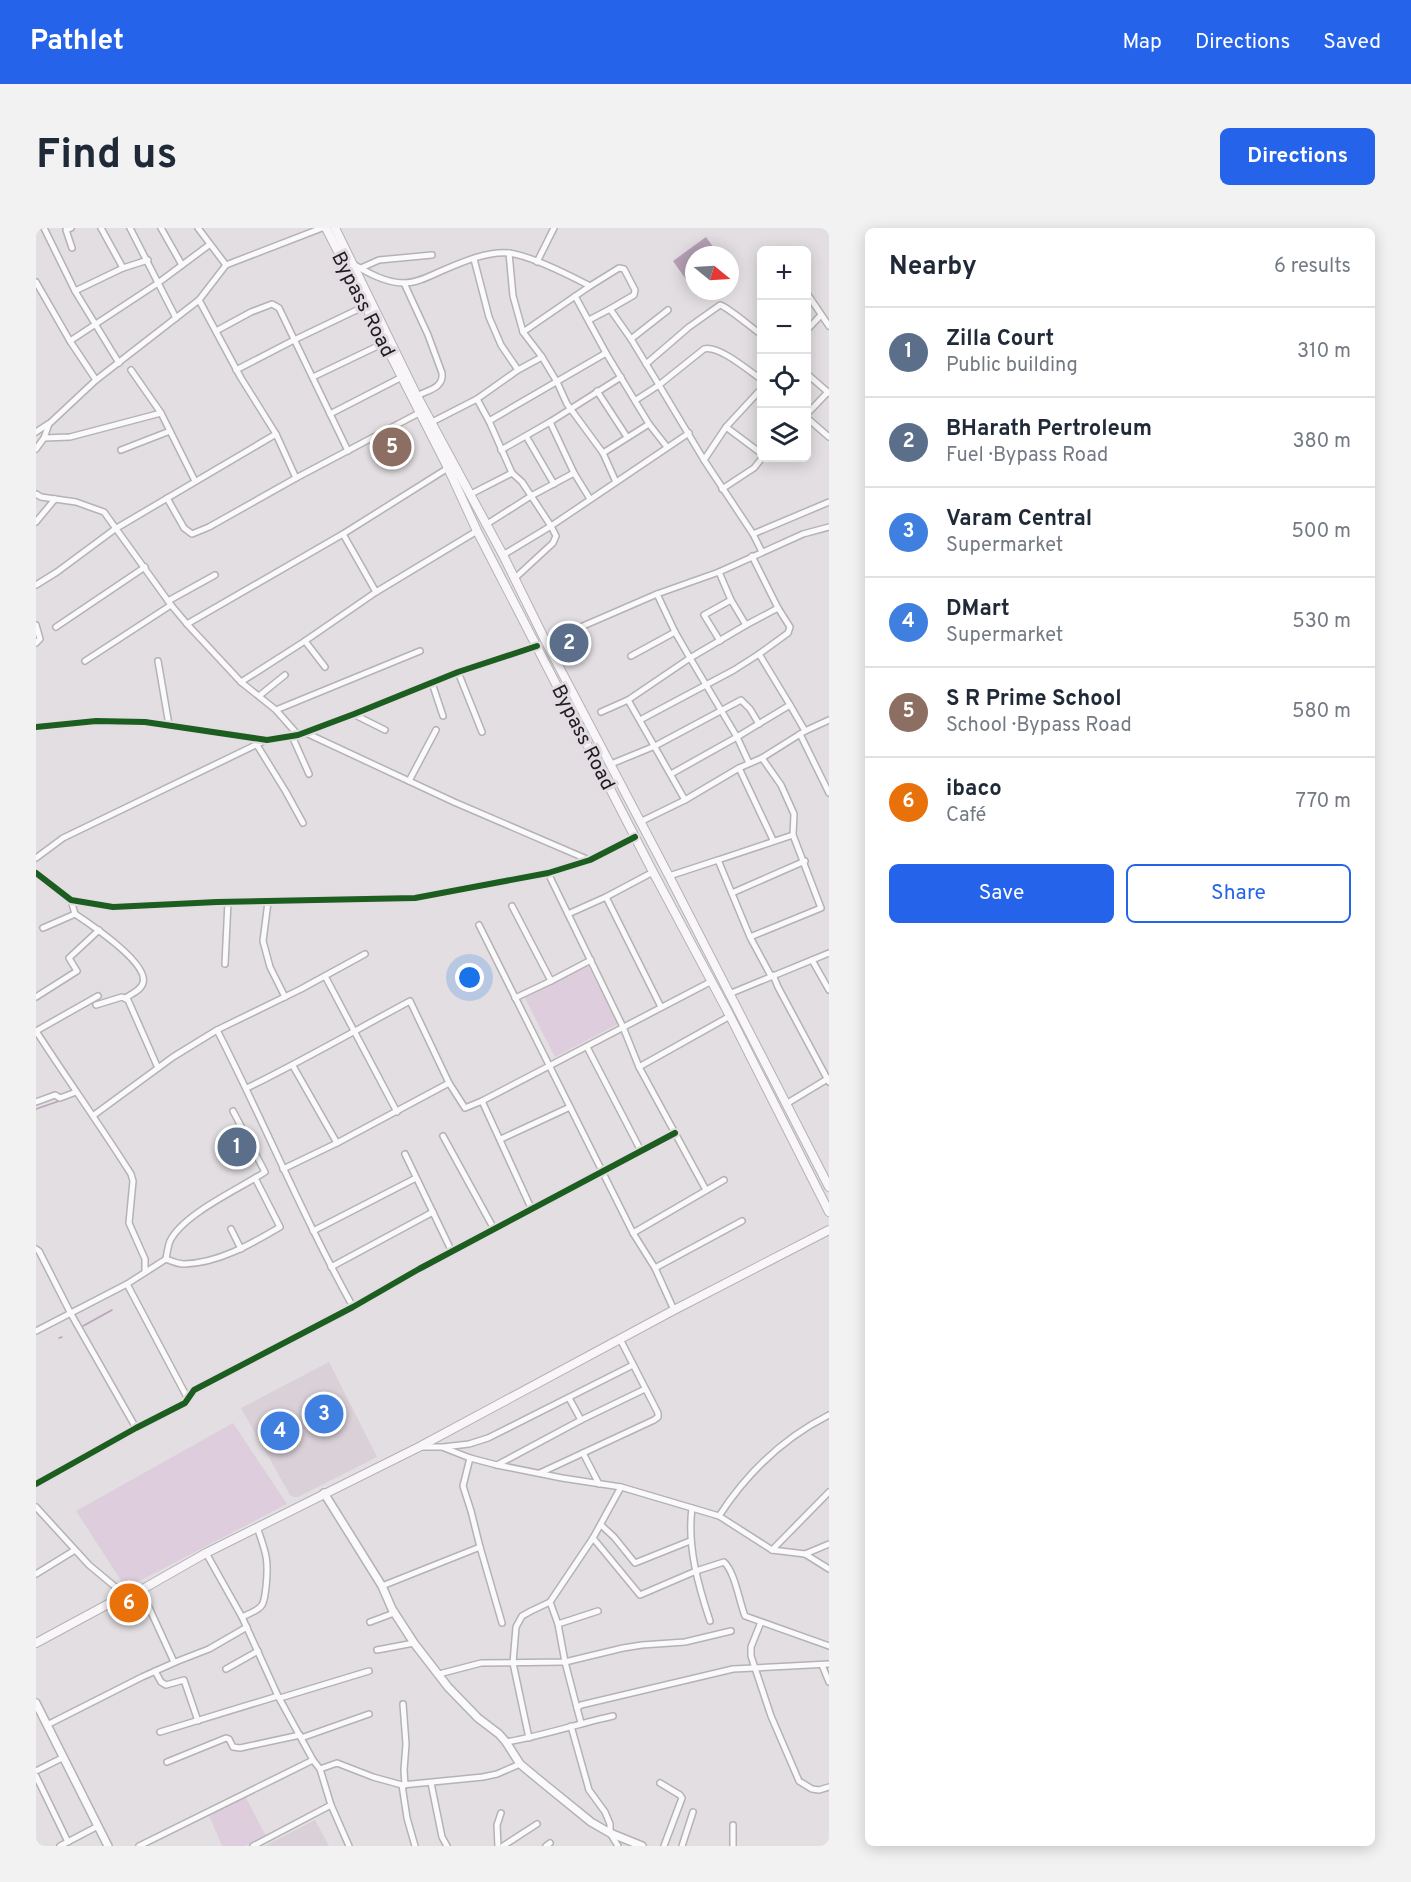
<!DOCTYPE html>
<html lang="en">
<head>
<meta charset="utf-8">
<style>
  body { margin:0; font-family:Overpass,sans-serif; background:#f2f2f3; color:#1f2937 }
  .controls { position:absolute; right:18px; top:18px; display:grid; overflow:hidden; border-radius:9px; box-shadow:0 3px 15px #0003 }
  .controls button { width:54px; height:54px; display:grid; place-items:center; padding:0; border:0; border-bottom:2px solid #e0e1e3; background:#fff; color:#1f2937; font:30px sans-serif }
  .compass { position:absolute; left:649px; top:18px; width:54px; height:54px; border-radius:50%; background:#fff; box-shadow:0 3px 15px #0003; rotate:108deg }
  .you { position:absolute; left:434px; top:750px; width:21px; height:21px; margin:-15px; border:4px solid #fff; border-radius:50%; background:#1a73e8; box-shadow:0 0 0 9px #1a73e833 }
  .badge { display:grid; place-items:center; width:39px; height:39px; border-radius:50%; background:#2563eb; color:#fff; font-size:20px; font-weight:700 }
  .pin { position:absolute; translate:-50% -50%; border:3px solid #fff; box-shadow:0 2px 6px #0006 }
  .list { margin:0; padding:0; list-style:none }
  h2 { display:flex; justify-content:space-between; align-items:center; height:78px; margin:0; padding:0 24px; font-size:26px }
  h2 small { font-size:20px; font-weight:400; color:#747a83 }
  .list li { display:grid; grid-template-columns:39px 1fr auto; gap:18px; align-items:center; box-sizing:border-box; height:90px; padding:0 24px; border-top:2px solid #e0e1e3 }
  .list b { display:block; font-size:22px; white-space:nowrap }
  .list p { margin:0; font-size:20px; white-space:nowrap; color:#747a83 }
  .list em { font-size:20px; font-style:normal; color:#747a83 }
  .actions { display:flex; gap:12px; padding:18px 24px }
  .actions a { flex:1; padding:14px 0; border:2px solid #2563eb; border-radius:9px; text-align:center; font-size:21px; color:#2563eb }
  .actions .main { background:#2563eb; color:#fff }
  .icon { flex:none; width:33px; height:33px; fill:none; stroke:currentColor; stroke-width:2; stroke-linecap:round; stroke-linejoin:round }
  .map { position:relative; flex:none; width:793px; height:1618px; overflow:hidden; border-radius:9px }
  header { display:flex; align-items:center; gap:36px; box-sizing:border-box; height:84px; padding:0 30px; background:#2563eb; color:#fff }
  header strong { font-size:28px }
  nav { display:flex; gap:33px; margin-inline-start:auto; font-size:21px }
  .intro { display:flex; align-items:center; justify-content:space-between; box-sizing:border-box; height:144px; padding:0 36px }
  h1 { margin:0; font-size:42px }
  .button { padding:15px 27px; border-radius:9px; background:#2563eb; color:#fff; font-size:21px; font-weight:700 }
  main { display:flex; gap:36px; padding:0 36px }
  aside { flex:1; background:#fff; border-radius:9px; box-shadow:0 3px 15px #0003 }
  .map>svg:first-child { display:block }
  .built { fill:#d9d0d8 }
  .green { fill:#decedd }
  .water { fill:#baa2b9 }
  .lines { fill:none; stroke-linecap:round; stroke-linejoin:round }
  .stream { stroke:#baa2b9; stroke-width:1.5 }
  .minor-casing { stroke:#b5b2b5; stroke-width:8 }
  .tertiary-casing { stroke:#b5b2b5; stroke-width:10 }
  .secondary-casing { stroke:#b5b2b5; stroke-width:10 }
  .minor { stroke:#fbfafb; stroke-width:5 }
  .tertiary { stroke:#fbfafb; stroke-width:7 }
  .secondary { stroke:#f8f6f8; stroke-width:8 }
  .cycleway-casing { stroke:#e4dce3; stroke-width:10 }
  .cycleway { stroke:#1b5e20; stroke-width:6 }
  .labels { text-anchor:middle; stroke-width:6; stroke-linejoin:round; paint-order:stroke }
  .street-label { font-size:20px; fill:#201d20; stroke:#e4dce3 }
</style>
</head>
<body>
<header>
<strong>Pathlet</strong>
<nav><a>Map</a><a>Directions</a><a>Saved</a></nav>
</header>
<div class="intro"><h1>Find us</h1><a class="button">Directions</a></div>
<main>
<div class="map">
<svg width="793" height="1618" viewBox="0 0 793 1618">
  <rect width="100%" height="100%" fill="#e2dee2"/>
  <g class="built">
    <polygon points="293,1134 341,1229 262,1269 258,1269 254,1267 205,1180"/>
    <polygon points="279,1592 293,1618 229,1618"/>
  </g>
  <g class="green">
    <polygon points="552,738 582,796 519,829 489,770"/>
    <polygon points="197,1195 251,1276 90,1360 40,1283"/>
    <polygon points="209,1568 230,1608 209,1618 186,1618 172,1585"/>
  </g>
  <polygon class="water" points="670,9 683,27 658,27 658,63 667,63 661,67 637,33"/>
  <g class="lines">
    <g class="stream">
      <polyline points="0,881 26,872"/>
      <polyline points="47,1098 76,1082"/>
      <polyline points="23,1110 26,1109"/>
    </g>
    <defs>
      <g id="minor">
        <polyline points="8,0 39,63 83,135"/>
        <polyline points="35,0 30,2 36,20"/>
        <polyline points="65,0 87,40"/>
        <polyline points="94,0 140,90"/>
        <polyline points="125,0 146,37"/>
        <polyline points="162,0 190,37"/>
        <polyline points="438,31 453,89 465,117 482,142"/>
        <polyline points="501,34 518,0"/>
        <path d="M317,36C332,45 350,55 368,55C380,55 392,49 403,44C424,35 450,23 473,25C496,28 533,47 554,58L583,40L588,41L599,62L598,67L574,81L595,111"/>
        <polyline points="190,37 286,0"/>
        <polyline points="325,40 343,32 396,27"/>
        <polyline points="0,54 34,113 60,152"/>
        <path d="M368,55L392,107L406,145C408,160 392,162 381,168"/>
        <polyline points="39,63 87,40 112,32"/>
        <polyline points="770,64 793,98"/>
        <polyline points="539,68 570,125 613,196 631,219"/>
        <polyline points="553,92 574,81"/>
        <polyline points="180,103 215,84 236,76 243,80 312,223"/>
        <polyline points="770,103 785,87"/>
        <polyline points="487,104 554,58"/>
        <polyline points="34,113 122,55 173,17"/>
        <polyline points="506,129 521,154 531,176 567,225 580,254"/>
        <path d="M610,136L653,99L684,77C692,79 717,101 726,107"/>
        <polyline points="95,142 125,185"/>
        <polyline points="200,142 258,112 329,78"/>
        <polyline points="770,145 793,165"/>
        <polyline points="277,149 348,115"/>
        <polyline points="726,160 690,199 668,232 717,306 726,324"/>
        <polyline points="561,163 591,209"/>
        <polyline points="441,171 453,193 476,245 486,254 515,298 520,308 517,315 478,351"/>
        <polyline points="600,172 623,157 595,111 632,82"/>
        <polyline points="294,186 366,149"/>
        <polyline points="770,187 792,164"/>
        <polyline points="770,189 793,209"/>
        <polyline points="453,193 570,125"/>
        <polyline points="396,194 441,171 482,142 506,129 487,104 477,68 473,25"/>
        <polyline points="514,194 538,245 554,271"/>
        <polyline points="690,199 726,226"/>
        <polyline points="134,203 159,253"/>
        <polyline points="0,204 12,196"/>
        <polyline points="240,206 260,250"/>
        <polyline points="490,208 518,256"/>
        <polyline points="8,210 34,209 125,185 134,203 85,222"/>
        <polyline points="0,221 8,210 13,196 60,152 163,72 190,37"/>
        <polyline points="465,222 514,194 585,149"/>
        <polyline points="567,225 613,196"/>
        <path d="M668,232L623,157L668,121C683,117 713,143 726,152"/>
        <polyline points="686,261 718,240 726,230"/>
        <polyline points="0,266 5,269 40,274 68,284 135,377 49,433"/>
        <polyline points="435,266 476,245"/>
        <polyline points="131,270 148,300 156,306 173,299 260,250 383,185"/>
        <polyline points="0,294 19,271"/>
        <polyline points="451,296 495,268 538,245"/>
        <polyline points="717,306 793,274"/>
        <polyline points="467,327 515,298 653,205"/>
        <polyline points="683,344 695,372 710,397"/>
        <polyline points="0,357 21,344 79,301 240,206 205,150 163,72"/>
        <polyline points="340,364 307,306 412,240"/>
        <polyline points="621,366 639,404"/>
        <polyline points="132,373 179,347"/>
        <polyline points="135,377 151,396"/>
        <polyline points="0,397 4,411 0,415"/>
        <polyline points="20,399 109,339"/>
        <polyline points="269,413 289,439"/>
        <polyline points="684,413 668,387 695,372"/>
        <polyline points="510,414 621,366 683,344 767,306 793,299"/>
        <polyline points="595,428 639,404 654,430 592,472 649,572"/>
        <polyline points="122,433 133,497"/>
        <polyline points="422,444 446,504"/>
        <polyline points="205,454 151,396 307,306"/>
        <polyline points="396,455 407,488"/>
        <polyline points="223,468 249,447"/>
        <polyline points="754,477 769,503"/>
        <polyline points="240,482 384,423"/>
        <polyline points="565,484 592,472"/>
        <polyline points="319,487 349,502"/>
        <polyline points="604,492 698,442 723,426"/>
        <polyline points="0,499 60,493 109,494 231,512 262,507 318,486 422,444 501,418"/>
        <polyline points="270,505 418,574 553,632"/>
        <polyline points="764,506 793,565"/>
        <polyline points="262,507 240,482 205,454 269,413 340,364 441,303"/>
        <polyline points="256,508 273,546"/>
        <polyline points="221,517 250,564 267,595"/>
        <polyline points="726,530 745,557 758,586 757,607"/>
        <polyline points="713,535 701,509 754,477 723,426 752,405 754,399 742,380 716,328"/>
        <polyline points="575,536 619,518 705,472 714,481 723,496"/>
        <polyline points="703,540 737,612"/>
        <polyline points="635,546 701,509 654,430 710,397 742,380"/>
        <polyline points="373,553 400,502"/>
        <polyline points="604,594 649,572 703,540 726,530 769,503 793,492"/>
        <polyline points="0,630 27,610 230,512"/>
        <polyline points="617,644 570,669 625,779"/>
        <polyline points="0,645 35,672 77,679 181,674 379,670 512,645 554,632 599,609"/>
        <polyline points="512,645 587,799 603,839 694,788"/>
        <polyline points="633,648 682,632"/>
        <polyline points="696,665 769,633"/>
        <polyline points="232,674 227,713 234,739 249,769"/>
        <polyline points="476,678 515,753 479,770"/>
        <path d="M39,686C54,696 113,735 107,755C105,762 96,766 89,770"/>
        <polyline points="532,686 570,669"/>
        <polyline points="443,697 597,1005 619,1040 638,1082"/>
        <polyline points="7,700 39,686 35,672"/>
        <polyline points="714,709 785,680 757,607 682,632 714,709 735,748"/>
        <polyline points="776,732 793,762"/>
        <polyline points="189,736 192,674"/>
        <polyline points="737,747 742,759 793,854"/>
        <polyline points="289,748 361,884"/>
        <polyline points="515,753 555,732"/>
        <polyline points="693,766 793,725"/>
        <polyline points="0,769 41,743 33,730 63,702"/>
        <polyline points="60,777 86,769 92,772 122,840"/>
        <path d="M181,802C228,894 267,989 317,1079"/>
        <path d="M0,803C31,851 64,897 95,946L97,953L93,995L109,1031V1044"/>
        <polyline points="0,803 62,768"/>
        <polyline points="551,819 605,923"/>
        <polyline points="257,838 301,915"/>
        <polyline points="603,839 670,962"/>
        <polyline points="413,855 429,880 446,873 496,982"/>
        <path d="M211,860C266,833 320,802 374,773L413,855L301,915L247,941"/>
        <polyline points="446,873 676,753"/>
        <polyline points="0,874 19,867 24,870 40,864"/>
        <polyline points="750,876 793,850"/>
        <polyline points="58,887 137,829 181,802 265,761 329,726"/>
        <polyline points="407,908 458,1001"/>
        <polyline points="465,911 534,879"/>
        <polyline points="369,926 416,1024"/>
        <polyline points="195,1001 205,1021"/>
        <polyline points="277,1003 380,950"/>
        <polyline points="597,1005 688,952"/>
        <polyline points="0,1021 3,1023 35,1086 100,1200"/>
        <path d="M130,1031C131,1025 132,1018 134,1013C147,986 203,961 229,944L197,883"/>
        <polyline points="295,1039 397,984"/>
        <polyline points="619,1040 706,993"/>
        <polyline points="91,1056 152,1171"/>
        <path d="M0,1103L91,1056L130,1031C135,1033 142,1036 148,1036C183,1035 215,1016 244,999L219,950"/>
        <polyline points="533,1170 545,1192"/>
        <polyline points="386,1219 406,1219 434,1230 461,1237 526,1250 585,1259 656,1280 683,1288 736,1322 769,1326 793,1341"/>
        <polyline points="407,1219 433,1216 452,1210 597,1137"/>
        <polyline points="547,1225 563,1256"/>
        <polyline points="434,1230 427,1258 435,1283 444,1319"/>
        <polyline points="461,1237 545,1192 609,1161"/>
        <polyline points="504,1245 618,1192 622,1189 622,1185 584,1111"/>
        <polyline points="0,1256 100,1200 149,1175 158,1162 317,1079 383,1041 639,905"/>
        <polyline points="0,1279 53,1337 89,1367"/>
        <path d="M656,1280C651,1318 662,1357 674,1393"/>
        <path d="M683,1288C711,1245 747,1210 793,1187"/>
        <polyline points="565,1297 578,1309 599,1335 654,1313"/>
        <path d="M557,1310L604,1367L660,1343L688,1334C699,1344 703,1373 709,1388L793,1418"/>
        <polyline points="736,1322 793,1264"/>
        <polyline points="170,1325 206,1389 242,1468 277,1532 284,1541 295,1577 217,1618"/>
        <polyline points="769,1326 793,1316"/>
        <polyline points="0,1346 39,1322"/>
        <polyline points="346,1358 444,1319 466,1395"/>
        <polyline points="105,1362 138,1434"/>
        <polyline points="514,1374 522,1396 529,1434 541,1480"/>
        <path d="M206,1389C212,1386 222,1383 226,1377C229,1372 229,1365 230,1359C233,1331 230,1325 221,1299"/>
        <polyline points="334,1394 358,1385"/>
        <polyline points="725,1394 715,1419 715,1428 735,1488 763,1553 776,1561 783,1562 793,1559"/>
        <polyline points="522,1396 562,1383"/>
        <polyline points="341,1422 378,1415"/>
        <polyline points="786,1437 793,1454"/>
        <polyline points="190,1441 222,1423"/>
        <polyline points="119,1443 125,1454 130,1457 148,1452 162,1493"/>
        <polyline points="403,1446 445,1435 529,1434 587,1420 606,1417 649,1414 695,1403"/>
        <polyline points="244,1470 333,1443"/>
        <polyline points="367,1476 370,1516 368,1542 369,1557"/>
        <polyline points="545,1495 541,1480 545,1477 697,1441 793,1436"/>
        <polyline points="11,1497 106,1449 142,1433 173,1421 211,1399"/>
        <polyline points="535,1498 553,1562 569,1584 574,1596 574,1605 582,1618"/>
        <polyline points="124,1504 242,1468"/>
        <polyline points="265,1510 333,1486"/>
        <polyline points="493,1510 477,1435 480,1399 486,1388 495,1383 514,1374 557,1310 585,1259"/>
        <path d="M470,1514C506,1508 541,1496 577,1488"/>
        <polyline points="131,1534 190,1510 193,1511 197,1519 204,1520 264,1507"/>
        <polyline points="284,1541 301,1535 337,1549 366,1557 447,1549 461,1546 484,1536"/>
        <polyline points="0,1543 28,1529"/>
        <polyline points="0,1548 32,1614"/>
        <polyline points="395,1555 406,1609 411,1618"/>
        <polyline points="624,1555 644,1567 646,1570 628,1618"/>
        <polyline points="366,1557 371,1590 379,1618"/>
        <polyline points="295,1577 313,1618"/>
        <polyline points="697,1597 697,1618"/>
        <polyline points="24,1618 62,1598"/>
        <polyline points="103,1618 277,1532"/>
        <polyline points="462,1618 461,1597 465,1585"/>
        <polyline points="467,1618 501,1596"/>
        <polyline points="510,1618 514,1615"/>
        <polyline points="646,1618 657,1584"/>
      </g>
      <g id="tertiary">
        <polyline points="288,1265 346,1358 356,1381 378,1415 412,1459 442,1490 463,1506 470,1514 484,1536 507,1555 555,1594 574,1605 606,1618"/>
        <polyline points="0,1475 72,1618"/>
      </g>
      <g id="secondary">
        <polyline points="290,0 412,240 441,303 617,644 694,788 793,984"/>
        <polyline points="299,0 381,168 467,327 510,414 633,648 793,959"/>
        <polyline points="0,1415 89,1367 105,1362 170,1325 383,1219 638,1082 793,1002"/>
      </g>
    </defs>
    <use href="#minor" class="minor-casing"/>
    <use href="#tertiary" class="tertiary-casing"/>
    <use href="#secondary" class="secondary-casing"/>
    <use href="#minor" class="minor"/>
    <use href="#tertiary" class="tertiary"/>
    <use href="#secondary" class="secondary"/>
    <defs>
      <g id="cycleway">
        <polyline points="0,499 60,493 109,494 231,512 262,507 318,486 422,444 501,418"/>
        <polyline points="0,645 35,672 77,679 181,674 379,670 512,645 554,632 599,609"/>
        <polyline points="0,1256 100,1200 149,1175 158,1162 317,1079 383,1041 639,905"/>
      </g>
    </defs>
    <use href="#cycleway" class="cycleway-casing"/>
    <use href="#cycleway" class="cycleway"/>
  </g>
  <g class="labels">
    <g class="street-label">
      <text transform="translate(328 76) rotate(63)" y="7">Bypass Road</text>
      <text transform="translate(548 509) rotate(63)" y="7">Bypass Road</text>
    </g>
  </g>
</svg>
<div class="controls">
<button>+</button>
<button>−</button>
<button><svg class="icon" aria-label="locate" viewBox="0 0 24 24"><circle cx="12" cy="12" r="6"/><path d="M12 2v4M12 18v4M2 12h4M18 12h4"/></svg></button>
<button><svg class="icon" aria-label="layers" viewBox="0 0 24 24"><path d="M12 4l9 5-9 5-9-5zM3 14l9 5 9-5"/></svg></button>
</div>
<svg class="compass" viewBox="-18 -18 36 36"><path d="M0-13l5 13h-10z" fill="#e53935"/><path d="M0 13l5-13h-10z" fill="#747a83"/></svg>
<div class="you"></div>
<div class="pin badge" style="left:201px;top:919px;background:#5c6f8a">1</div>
<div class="pin badge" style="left:533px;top:415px;background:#5c6f8a">2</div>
<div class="pin badge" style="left:288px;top:1186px;background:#3f7fe0">3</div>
<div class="pin badge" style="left:244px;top:1203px;background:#3f7fe0">4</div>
<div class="pin badge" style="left:356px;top:219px;background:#8d6e63">5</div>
<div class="pin badge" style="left:93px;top:1375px;background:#e8710a">6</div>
</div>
<aside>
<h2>Nearby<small>6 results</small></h2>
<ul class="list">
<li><span class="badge" style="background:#5c6f8a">1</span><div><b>Zilla Court</b><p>Public building</p></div><em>310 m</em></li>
<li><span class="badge" style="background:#5c6f8a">2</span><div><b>BHarath Pertroleum</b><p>Fuel · Bypass Road</p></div><em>380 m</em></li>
<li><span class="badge" style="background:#3f7fe0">3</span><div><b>Varam Central</b><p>Supermarket</p></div><em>500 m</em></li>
<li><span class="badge" style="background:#3f7fe0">4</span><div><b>DMart</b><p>Supermarket</p></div><em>530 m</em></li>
<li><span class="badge" style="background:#8d6e63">5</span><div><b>S R Prime School</b><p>School · Bypass Road</p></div><em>580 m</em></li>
<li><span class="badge" style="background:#e8710a">6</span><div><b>ibaco</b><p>Café</p></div><em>770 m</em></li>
</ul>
<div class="actions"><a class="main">Save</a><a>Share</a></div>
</aside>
</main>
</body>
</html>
